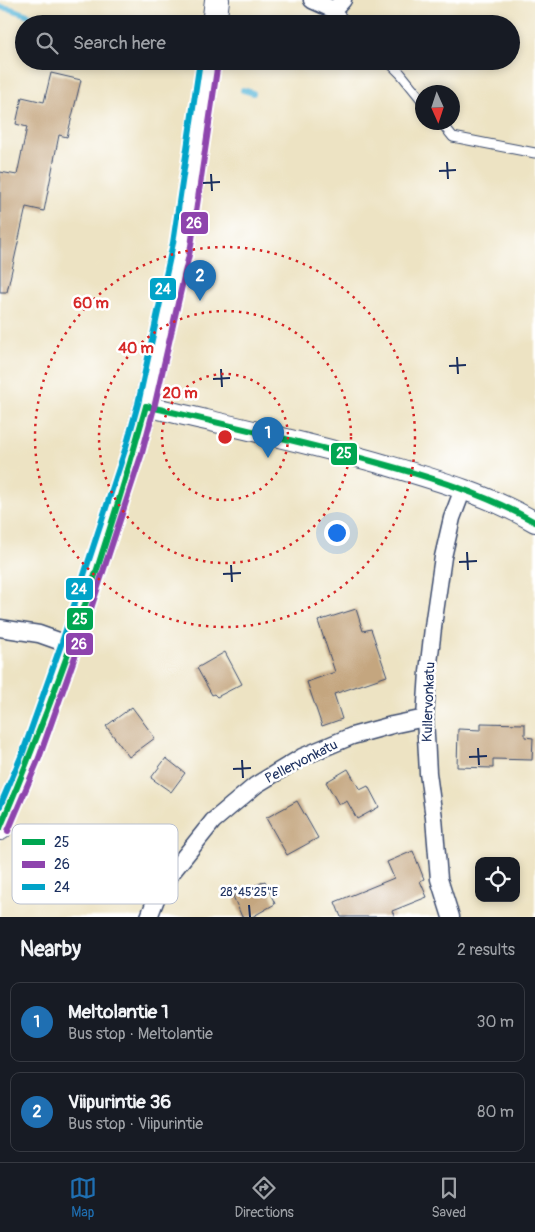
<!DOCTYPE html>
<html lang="en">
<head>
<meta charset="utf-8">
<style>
  body { margin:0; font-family:Pangolin,sans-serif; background:#20242c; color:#f1f3f6 }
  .controls { position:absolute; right:15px; bottom:15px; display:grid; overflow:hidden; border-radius:10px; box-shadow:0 2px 8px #0003 }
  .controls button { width:45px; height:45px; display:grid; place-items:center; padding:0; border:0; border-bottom:1px solid #363941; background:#171b24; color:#f1f3f6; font:25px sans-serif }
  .compass { position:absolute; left:415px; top:85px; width:45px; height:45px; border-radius:50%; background:#171b24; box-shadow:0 2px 8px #0003; rotate:177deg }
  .you { position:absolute; left:336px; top:532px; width:18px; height:18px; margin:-12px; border:4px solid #fff; border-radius:50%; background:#1a73e8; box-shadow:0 0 0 8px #1a73e833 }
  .badge { display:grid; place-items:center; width:32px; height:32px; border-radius:50%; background:#1f6fb2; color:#fff; font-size:16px; font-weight:700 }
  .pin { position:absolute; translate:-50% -41px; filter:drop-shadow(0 1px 2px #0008) }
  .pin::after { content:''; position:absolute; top:26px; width:18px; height:15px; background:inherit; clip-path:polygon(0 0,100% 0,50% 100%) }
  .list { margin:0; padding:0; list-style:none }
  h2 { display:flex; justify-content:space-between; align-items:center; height:65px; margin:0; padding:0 20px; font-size:21px }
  h2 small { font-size:16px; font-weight:400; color:#9ea1a6 }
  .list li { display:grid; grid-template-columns:32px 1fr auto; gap:15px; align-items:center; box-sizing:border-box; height:80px; margin:0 10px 10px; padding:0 10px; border:1px solid #363941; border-radius:10px }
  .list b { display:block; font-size:19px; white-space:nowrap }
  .list p { margin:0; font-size:16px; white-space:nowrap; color:#9ea1a6 }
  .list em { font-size:16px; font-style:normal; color:#9ea1a6 }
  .icon { flex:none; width:28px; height:28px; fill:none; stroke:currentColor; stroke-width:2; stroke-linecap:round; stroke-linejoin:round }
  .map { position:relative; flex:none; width:535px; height:917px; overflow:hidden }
  .search { position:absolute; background:#171b24; box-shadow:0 2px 8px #0003; left:15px; right:15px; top:15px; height:55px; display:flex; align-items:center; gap:12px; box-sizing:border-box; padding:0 18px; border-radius:28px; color:#9ea1a6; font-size:19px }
  .sheet { height:245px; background:#171b24 }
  nav { display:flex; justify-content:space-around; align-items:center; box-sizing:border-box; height:70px; border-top:1px solid #363941; background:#171b24; font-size:14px; color:#9ea1a6 }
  nav a { display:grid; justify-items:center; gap:2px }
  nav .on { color:#1f6fb2 }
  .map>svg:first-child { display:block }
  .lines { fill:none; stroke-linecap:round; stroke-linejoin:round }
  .stream { stroke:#5bb8d9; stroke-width:6 }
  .building { fill:#c4a67f }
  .service-casing { stroke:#3a4a6d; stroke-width:11 }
  .minor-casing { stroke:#3a4a6d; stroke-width:19 }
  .tertiary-casing { stroke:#3a4a6d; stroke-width:22 }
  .secondary-casing { stroke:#3a4a6d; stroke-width:26 }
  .service { stroke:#fff; stroke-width:9 }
  .minor { stroke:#fff; stroke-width:16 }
  .tertiary { stroke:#fff; stroke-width:20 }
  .secondary { stroke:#fff; stroke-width:24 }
  .bus-1-casing { stroke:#fff; stroke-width:10 }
  .bus-2-casing { stroke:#fff; stroke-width:10 }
  .bus-3-casing { stroke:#fff; stroke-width:10 }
  .bus-1 { stroke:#00a651; stroke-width:6 }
  .bus-2 { stroke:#8e44ad; stroke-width:6 }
  .bus-3 { stroke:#01a3c8; stroke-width:6 }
  .ticks { fill:none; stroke:#1b2f5e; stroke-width:2 }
  .ring { fill:none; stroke:#d62828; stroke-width:2.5; stroke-dasharray:2.5 5 }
  .labels { text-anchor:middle; stroke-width:5; stroke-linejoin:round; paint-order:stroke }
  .street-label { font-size:14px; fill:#1b2f5e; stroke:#fff }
  .key { fill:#fff; stroke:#bbc1cf; stroke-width:1 }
  .key-label { font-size:14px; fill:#1b2f5e }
  .ticks-label { font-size:12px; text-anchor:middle; fill:#1b2f5e; stroke:#fff; stroke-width:5; stroke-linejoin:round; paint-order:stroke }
  .centre { fill:#d62828; stroke:#fff; stroke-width:2.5 }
  .ring-label { font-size:15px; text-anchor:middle; font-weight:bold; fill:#d62828; stroke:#fff; stroke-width:5; stroke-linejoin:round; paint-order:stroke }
  .line-badge { stroke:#fff; stroke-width:2 }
  .badge-label { font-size:14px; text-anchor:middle; font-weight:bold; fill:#fff }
</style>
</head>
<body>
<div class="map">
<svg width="535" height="917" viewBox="0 0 535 917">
  <rect width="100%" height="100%" fill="#fff"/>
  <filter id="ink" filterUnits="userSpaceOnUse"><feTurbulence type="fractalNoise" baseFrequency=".02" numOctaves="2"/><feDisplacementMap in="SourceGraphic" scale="10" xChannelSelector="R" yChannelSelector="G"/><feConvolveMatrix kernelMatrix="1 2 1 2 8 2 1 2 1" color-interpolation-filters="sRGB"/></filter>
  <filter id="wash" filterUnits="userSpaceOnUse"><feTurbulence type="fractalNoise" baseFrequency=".0096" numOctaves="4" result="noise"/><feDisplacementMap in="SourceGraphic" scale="20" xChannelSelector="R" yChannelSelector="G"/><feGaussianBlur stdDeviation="1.12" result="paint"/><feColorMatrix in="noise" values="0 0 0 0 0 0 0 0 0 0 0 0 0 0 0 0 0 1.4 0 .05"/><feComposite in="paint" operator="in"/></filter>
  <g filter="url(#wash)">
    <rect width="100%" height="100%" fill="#ede3c3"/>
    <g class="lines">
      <g class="stream">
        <polyline points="0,7 11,9 53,24"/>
        <polyline points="157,61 162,63"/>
        <polyline points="243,90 253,93"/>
      </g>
    </g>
    <g id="blocks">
      <g class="building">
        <polygon points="51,73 81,80 67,137 59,135 44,211 26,207 7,292 0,292 0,172 17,175 27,127 16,124 22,97 44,102"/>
        <polygon points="356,609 363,631 371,629 387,676 334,694 342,719 322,726 307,682 335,672 318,621"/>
        <polygon points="225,652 242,684 217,697 214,694 212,695 197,668"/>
        <polygon points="132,707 155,738 129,757 106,726"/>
        <polygon points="481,723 525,724 525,737 533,738 532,760 493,759 493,768 457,767 458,729 481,730"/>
        <polygon points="166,758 185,773 171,792 151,778"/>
        <polygon points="348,769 360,790 368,786 379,807 357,819 347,801 339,805 326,782"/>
        <polygon points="297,801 318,838 287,855 266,818"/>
        <polygon points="413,851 424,879 420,881 427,897 392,911 395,917 341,917 335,902 394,878 387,862"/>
        <polygon points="265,881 275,904 252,917 242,917 233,896"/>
      </g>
    </g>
  </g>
  <g filter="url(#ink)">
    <use href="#blocks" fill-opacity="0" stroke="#3a4a6d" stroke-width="1"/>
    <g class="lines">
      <defs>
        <g id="service">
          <polyline points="334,10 349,24"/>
          <polyline points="388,61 401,74 422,100"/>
          <polyline points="441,122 453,137 535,153"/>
        </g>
        <g id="minor">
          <polyline points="312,0 334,10 343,0"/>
          <polyline points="0,628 39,634 70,645"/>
          <polyline points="149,917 161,886 213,821 256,785 302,757 352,736 392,725 425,718"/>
          <polyline points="451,917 439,879 434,818 428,773 425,718 428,672 434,619 443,557 452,518 463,489"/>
        </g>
        <path id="tertiary" d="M146,406C226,425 307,442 386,465C437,480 489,495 535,522"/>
        <g id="secondary">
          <polyline points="214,24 217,0"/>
          <polyline points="0,828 31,755 70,645 134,450 146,406 182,245 209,61"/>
        </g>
      </defs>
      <use href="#service" class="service-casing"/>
      <use href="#minor" class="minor-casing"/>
      <use href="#tertiary" class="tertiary-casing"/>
      <use href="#secondary" class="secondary-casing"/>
      <use href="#service" class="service"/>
      <use href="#minor" class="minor"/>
      <use href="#tertiary" class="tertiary"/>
      <use href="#secondary" class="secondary"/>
      <defs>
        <g id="bus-1">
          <path d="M146,406C223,424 299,441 375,462C430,477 485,494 535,522"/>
          <path d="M0,828C58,691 107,549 146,406"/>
        </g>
        <polyline id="bus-2" points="8,831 39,758 78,648 142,453 154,408 191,246 218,62"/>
        <polyline id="bus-3" points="0,806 23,752 62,642 126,447 138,404 173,243 200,61"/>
      </defs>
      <use href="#bus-1" class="bus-1-casing"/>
      <use href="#bus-2" class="bus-2-casing"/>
      <use href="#bus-3" class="bus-3-casing"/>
      <use href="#bus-1" class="bus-1"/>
      <use href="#bus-2" class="bus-2"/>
      <use href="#bus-3" class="bus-3"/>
    </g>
  </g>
  <path class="ticks" d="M447,162L448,179M439,171L456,170M211,174L212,191M203,183L220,182M457,357L458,374M449,366L466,365M221,369L222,387M213,379L230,378M467,552L468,570M459,562L477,561M231,565L232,582M223,574L241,573M478,748L479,765M469,757L487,756M242,760L243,778M233,769L251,768M249,905L250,917"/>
  <g class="ring">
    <circle cx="225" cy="437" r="63"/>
    <circle cx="225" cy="437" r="126"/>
    <circle cx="225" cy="437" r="190"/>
  </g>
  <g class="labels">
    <g class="street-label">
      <text transform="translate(428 702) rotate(-88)" y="5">Kullervonkatu</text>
      <text transform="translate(301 761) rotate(-27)" y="5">Pellervonkatu</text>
    </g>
  </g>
  <rect x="12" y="824" width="166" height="80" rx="8" class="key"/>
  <rect x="22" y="839" width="23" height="6" fill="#00a651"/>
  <rect x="22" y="861" width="23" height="7" fill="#8e44ad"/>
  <rect x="22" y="884" width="23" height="6" fill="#01a3c8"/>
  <g class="key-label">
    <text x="54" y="847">25</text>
    <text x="54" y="869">26</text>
    <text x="54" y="892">24</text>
  </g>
  <g class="ticks-label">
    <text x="249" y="896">28°45'25"E</text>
  </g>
  <circle cx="225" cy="437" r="8" class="centre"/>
  <g class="ring-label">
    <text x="91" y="308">60 m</text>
    <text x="136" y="353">40 m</text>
    <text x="180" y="398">20 m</text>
  </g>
  <g class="line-badge">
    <rect x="180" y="211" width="29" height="24" rx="5" fill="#8e44ad"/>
    <rect x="149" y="277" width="28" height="24" rx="5" fill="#01a3c8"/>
    <rect x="330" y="442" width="28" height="24" rx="5" fill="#00a651"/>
    <rect x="65" y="577" width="29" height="24" rx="5" fill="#01a3c8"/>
    <rect x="66" y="607" width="28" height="24" rx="5" fill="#00a651"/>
    <rect x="65" y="632" width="29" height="24" rx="5" fill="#8e44ad"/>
  </g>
  <g class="badge-label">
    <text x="194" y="228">26</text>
    <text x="163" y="294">24</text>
    <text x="344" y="458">25</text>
    <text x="79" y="594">24</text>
    <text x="80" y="624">25</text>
    <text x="79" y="649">26</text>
  </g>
</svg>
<div class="controls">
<button><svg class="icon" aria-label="locate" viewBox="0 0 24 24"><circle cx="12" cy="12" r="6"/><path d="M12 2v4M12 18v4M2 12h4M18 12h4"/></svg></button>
</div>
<svg class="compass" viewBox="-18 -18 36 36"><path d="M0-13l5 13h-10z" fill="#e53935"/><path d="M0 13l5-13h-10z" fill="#9ea1a6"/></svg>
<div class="you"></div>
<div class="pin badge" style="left:268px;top:458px">1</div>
<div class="pin badge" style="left:200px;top:301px">2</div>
<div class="search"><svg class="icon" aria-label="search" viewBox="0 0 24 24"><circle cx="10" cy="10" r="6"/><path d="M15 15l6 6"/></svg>Search here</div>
</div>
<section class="sheet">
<h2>Nearby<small>2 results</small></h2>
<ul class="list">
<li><span class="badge">1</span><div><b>Meltolantie 1</b><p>Bus stop · Meltolantie</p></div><em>30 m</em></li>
<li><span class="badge">2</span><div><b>Viipurintie 36</b><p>Bus stop · Viipurintie</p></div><em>80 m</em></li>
</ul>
</section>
<nav>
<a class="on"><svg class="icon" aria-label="map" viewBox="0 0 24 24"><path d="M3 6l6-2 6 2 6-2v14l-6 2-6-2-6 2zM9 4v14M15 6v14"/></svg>Map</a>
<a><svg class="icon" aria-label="directions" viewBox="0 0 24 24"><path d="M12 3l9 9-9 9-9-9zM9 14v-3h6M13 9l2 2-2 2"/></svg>Directions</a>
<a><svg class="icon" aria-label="saved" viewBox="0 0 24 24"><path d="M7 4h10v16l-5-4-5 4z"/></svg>Saved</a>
</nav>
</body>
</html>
